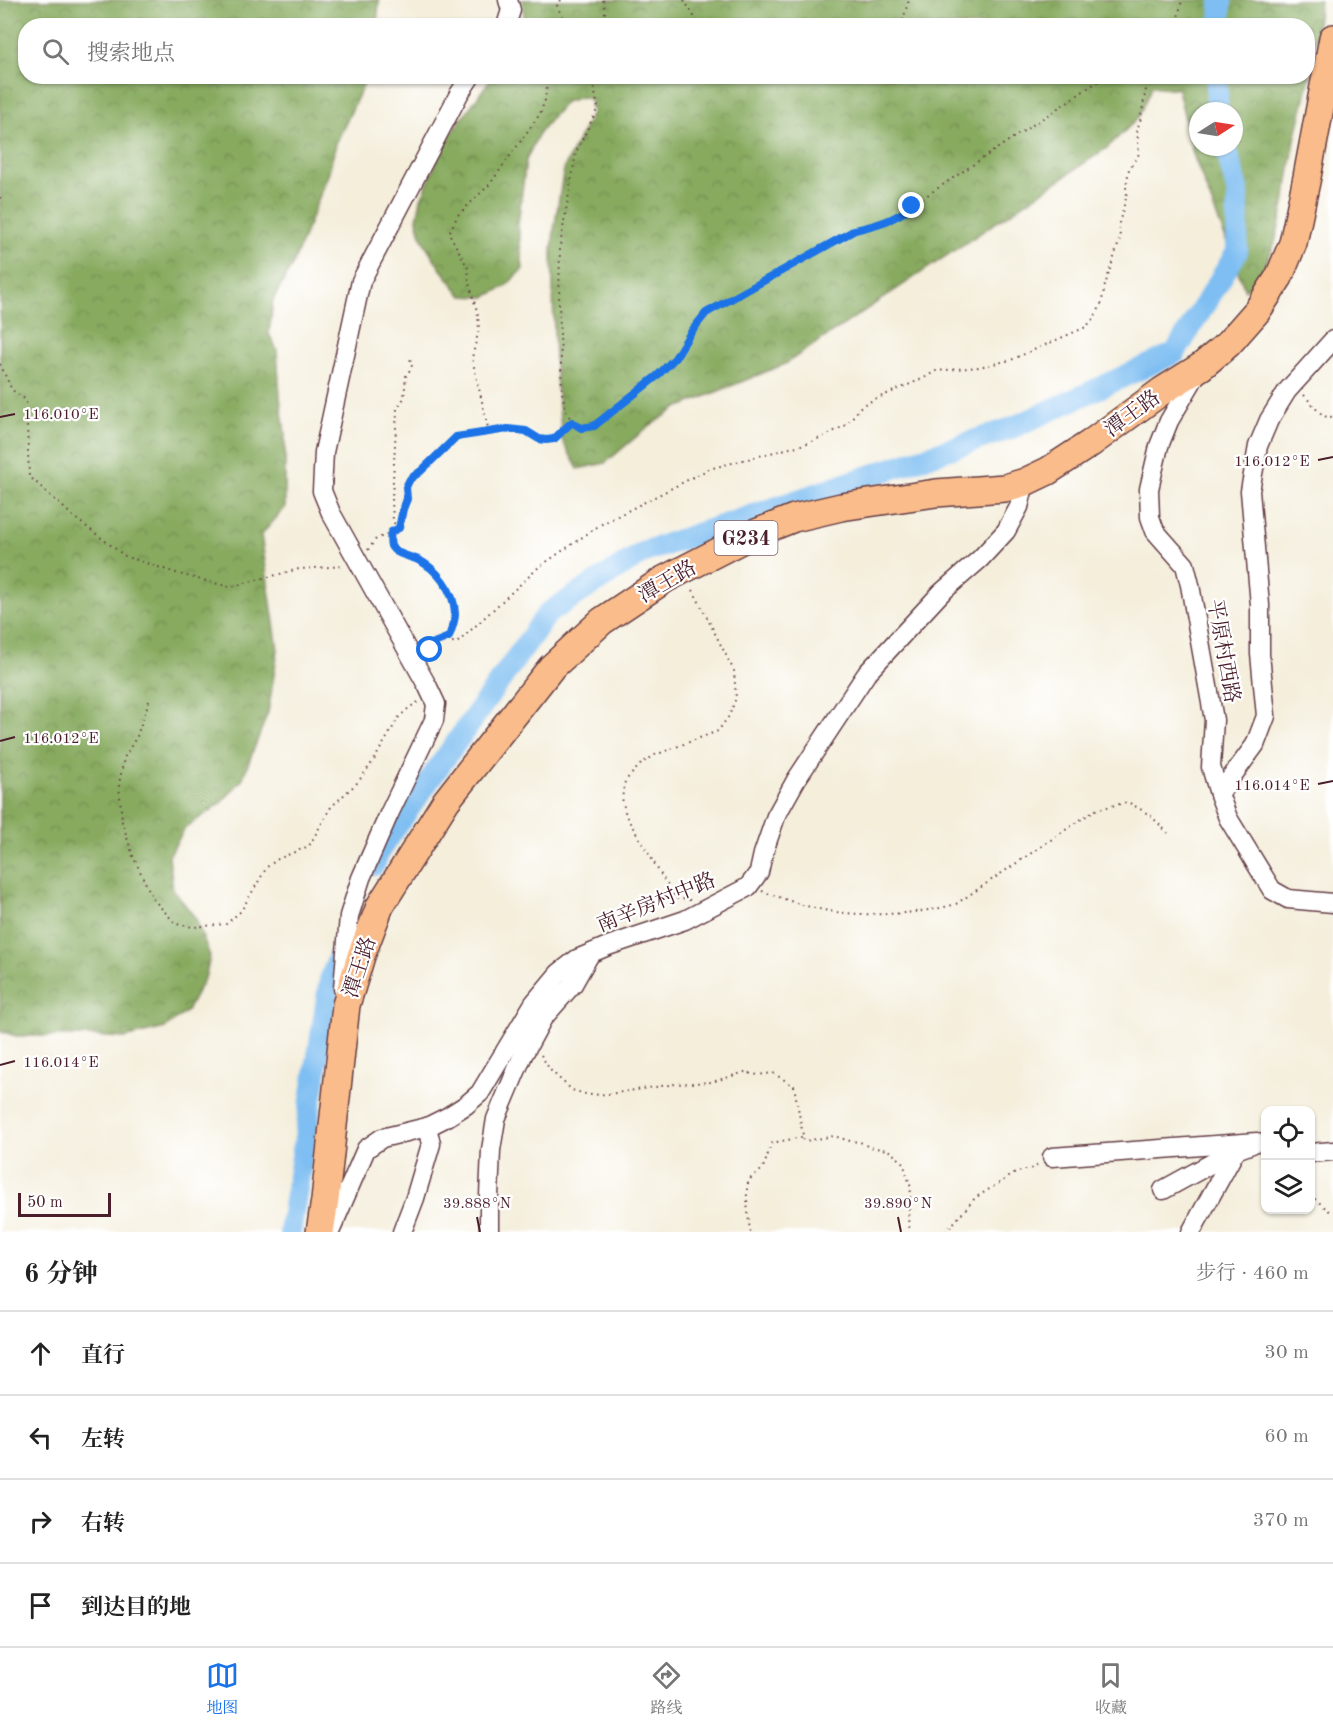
<!DOCTYPE html>
<html lang="zh">
<head>
<meta charset="utf-8">
<style>
  body { margin:0; font-family:"Old Standard TT","Noto Serif SC",serif; background:#f6f6f6; color:#222 }
  .controls { position:absolute; right:18px; bottom:18px; display:grid; overflow:hidden; border-radius:12px; box-shadow:0 2px 4px #0004 }
  .controls button { width:54px; height:54px; display:grid; place-items:center; padding:0; border:0; border-bottom:2px solid #e0e0e0; background:#fff; color:#222; font:30px sans-serif }
  .compass { position:absolute; left:1189px; top:102px; width:54px; height:54px; border-radius:50%; background:#fff; box-shadow:0 2px 4px #0004; rotate:78deg }
  .scale { position:absolute; left:18px; bottom:15px; width:93px; box-sizing:border-box; padding-left:6px; border:3px solid #4a1f2b; border-top:0; font-size:16px; line-height:21px; white-space:nowrap; color:#4a1f2b; -webkit-text-stroke:4px #fff; paint-order:stroke }
  .stop { position:absolute; width:18px; height:18px; margin:-14px; border:4px solid #1a73e8; border-radius:50%; background:#fff }
  .stop.end { background:#1a73e8; border-color:#fff; box-shadow:0 2px 6px #0008 }
  .list { margin:0; padding:0; list-style:none }
  h2 { display:flex; justify-content:space-between; align-items:center; height:78px; margin:0; padding:0 24px; font-size:26px }
  h2 small { font-size:20px; font-weight:400; color:#767676 }
  .list li { display:grid; grid-template-columns:39px 1fr auto; gap:18px; align-items:center; box-sizing:border-box; height:84px; padding:0 24px; border-top:2px solid #e0e0e0 }
  .list b { display:block; font-size:22px; white-space:nowrap }
  .list em { font-size:20px; font-style:normal; color:#767676 }
  .icon { flex:none; width:33px; height:33px; fill:none; stroke:currentColor; stroke-width:2; stroke-linecap:round; stroke-linejoin:round }
  .map { position:relative; flex:none; width:1333px; height:1232px; overflow:hidden }
  .search { position:absolute; background:#fff; box-shadow:0 2px 4px #0004; left:18px; right:18px; top:18px; height:66px; display:flex; align-items:center; gap:15px; box-sizing:border-box; padding:0 21px; border-radius:24px; color:#767676; font-size:22px }
  .sheet { height:414px; background:#fff }
  nav { display:flex; justify-content:space-around; align-items:center; box-sizing:border-box; height:84px; border-top:2px solid #e0e0e0; background:#fff; font-size:16px; color:#767676 }
  nav a { display:grid; justify-items:center; gap:3px }
  nav .on { color:#1a73e8 }
  .map>svg:first-child { display:block }
  .forest { fill:url(#forest-crowns); stroke:#686444; stroke-width:1.5; fill-rule:evenodd }
  .lines { fill:none; stroke-linecap:round; stroke-linejoin:round }
  .river { stroke:#7ebef2; stroke-width:22 }
  .minor-casing { stroke:#643e45; stroke-width:21 }
  .highway-casing { stroke:#643e45; stroke-width:30 }
  .path { stroke:#643e45; stroke-width:2; stroke-dasharray:1.5 4.5; stroke-linecap:butt }
  .minor { stroke:#fff; stroke-width:18 }
  .highway { stroke:#f9bc8a; stroke-width:27 }
  .route { stroke:#1a73e8; stroke-width:8 }
  .ticks { fill:none; stroke:#4a1f2b; stroke-width:2 }
  .labels { text-anchor:middle; stroke-width:4.5; stroke-linejoin:round; paint-order:stroke }
  .shield { fill:#fff; stroke:#80626b; stroke-width:1.5 }
  .shield-label { font-size:20px; font-weight:bold; fill:#4a1f2b }
  .street-label { font-size:21px; fill:#4a1f2b; stroke:#fff }
  .ticks-label { font-size:15px; text-anchor:middle; fill:#4a1f2b; stroke:#fff; stroke-width:4.5; stroke-linejoin:round; paint-order:stroke }
</style>
</head>
<body>
<div class="map">
<svg width="1333" height="1232" viewBox="0 0 1333 1232">
  <defs>
    <pattern id="forest-crowns" width="20" height="18" patternUnits="userSpaceOnUse" patternTransform="scale(1.5)"><rect width="20" height="18" fill="#87aa5e"/><path d="M2 6a3 3 0 1 1 6 0M12 15a3 3 0 1 1 6 0" fill="none" stroke="#708a4e"/></pattern>
  </defs>
  <rect width="100%" height="100%" fill="#fff"/>
  <filter id="ink" filterUnits="userSpaceOnUse"><feTurbulence type="fractalNoise" baseFrequency=".0167" numOctaves="2"/><feDisplacementMap in="SourceGraphic" scale="12" xChannelSelector="R" yChannelSelector="G"/><feConvolveMatrix kernelMatrix="1 2 1 2 8 2 1 2 1" color-interpolation-filters="sRGB"/></filter>
  <filter id="wash" filterUnits="userSpaceOnUse"><feTurbulence type="fractalNoise" baseFrequency=".008" numOctaves="4" result="noise"/><feDisplacementMap in="SourceGraphic" scale="24" xChannelSelector="R" yChannelSelector="G"/><feGaussianBlur stdDeviation="1.35" result="paint"/><feColorMatrix in="noise" values="0 0 0 0 0 0 0 0 0 0 0 0 0 0 0 0 0 1.4 0 .05"/><feComposite in="paint" operator="in"/></filter>
  <g filter="url(#wash)">
    <rect width="100%" height="100%" fill="#f4eedb"/>
    <g class="forest">
      <polygon points="0,0 379,0 377,25 26,26 26,76 367,77 336,144 328,175 293,264 273,300 269,334 277,350 280,397 285,433 285,508 261,535 278,650 268,712 242,780 220,804 185,828 169,856 173,889 196,919 210,956 206,975 187,1011 165,1028 124,1038 95,1036 16,1036 0,1031"/>
      <path d="M522,0H1320L1311,73L1295,139L1284,205L1275,243L1260,276L1245,290L1193,154L1178,89L1152,86L1138,118L1107,148L785,364L677,408L649,426L605,463L578,469L562,440L555,366L552,251L554,230L564,168L592,113L590,99L581,97L565,102L539,133L526,160L518,224L523,269L505,287L485,297L462,296L440,268L422,239L417,219L421,199L445,142L492,77L1308,76V26H521L524,15ZM1198,111H1234V147H1198Z"/>
    </g>
    <g class="lines">
      <g class="river">
        <polyline points="1220,26 1221,0"/>
        <polyline points="1217,111 1217,76"/>
        <polyline points="374,865 379,851 548,613 644,552 1012,428 1175,353 1237,252 1238,194 1226,147"/>
        <polyline points="290,1232 330,980 347,935"/>
      </g>
    </g>
  </g>
  <g filter="url(#ink)">
    <g class="lines">
      <defs>
        <g id="minor">
          <polyline points="506,26 511,10 508,0"/>
          <polyline points="1198,372 1169,421 1159,446 1149,489 1150,517 1155,531 1185,565 1190,585 1214,720 1211,767 1219,794 1228,818 1272,890 1288,899 1333,903"/>
          <polyline points="1219,794 1255,745 1266,716 1260,654 1260,605 1250,491 1258,446 1269,420 1287,391 1333,340"/>
          <polyline points="343,989 349,916 361,878 389,814 434,720 436,704 428,687 331,513 322,491 324,452 361,281 459,94 471,76"/>
          <polyline points="1310,1153 1333,1151"/>
          <polyline points="1052,1157 1257,1142"/>
          <polyline points="1163,1190 1236,1150"/>
          <polyline points="330,1232 366,1149 382,1138 427,1127 447,1117 466,1105 480,1093 534,1003 559,973 577,959 608,946 685,920 748,887 759,872 763,854 776,816 796,780 867,673 941,593 980,559 1006,531 1019,507 1025,482"/>
          <polyline points="402,1232 415,1198 431,1144 427,1127"/>
          <polyline points="489,1232 489,1196 491,1150 496,1119 523,1055 543,1018 573,984 590,954"/>
          <polyline points="1191,1232 1236,1150 1252,1144"/>
        </g>
        <polyline id="highway" points="320,1232 325,1200 346,1005 361,956 380,906 446,801 551,668 602,621 665,579 751,535 794,518 841,507 936,493 1005,488 1025,482 1048,471 1091,443 1162,391 1202,366 1228,344 1257,311 1279,277 1293,243 1307,177 1333,38"/>
      </defs>
      <use href="#minor" class="minor-casing"/>
      <use href="#highway" class="highway-casing"/>
      <g class="path">
        <polyline points="561,0 557,6 565,23 564,26"/>
        <polyline points="603,0 605,11 604,26"/>
        <polyline points="684,0 700,26"/>
        <polyline points="521,24 544,26"/>
        <polyline points="901,26 909,0"/>
        <polyline points="1172,26 1178,17 1182,0"/>
        <polyline points="595,76 595,93 598,108 576,152 560,246 559,303 562,393 566,410 572,422 581,428 594,426 603,420 657,376 675,358 691,332 706,313 855,230 875,226 901,216 923,198 1106,76"/>
        <polyline points="0,197 0,204"/>
        <polyline points="0,364 12,390 26,400 29,476 75,518 125,556 179,574 230,587 299,569 345,566"/>
        <polyline points="1304,395 1319,412 1328,418 1333,416"/>
        <polyline points="489,432 472,358 479,329 478,315 469,283 468,268 449,233 458,215 490,184 540,114 545,100 548,76"/>
        <polyline points="399,528 393,522 392,498 397,409 404,398 406,376 412,367 410,358"/>
        <path d="M391,532C390,538 389,545 394,550C401,556 412,557 420,561C438,571 455,593 455,614C455,622 451,630 449,637L434,643L428,656"/>
        <polyline points="368,550 375,540 399,528 403,509 407,499 406,487 410,479 421,471 456,437 508,429 526,431 539,439 546,440 554,439 572,422"/>
        <polyline points="449,637 452,642 457,643 539,567 600,525 709,469 805,444 827,435 846,425 862,405 924,378 936,371 979,367 1011,360 1086,327 1094,318 1101,305 1105,285 1120,239 1119,223 1127,195 1126,187 1129,169 1139,154 1137,129 1140,122 1146,89 1147,76"/>
        <polyline points="149,701 137,736 124,758 119,784 122,822 133,856 153,899 176,924 193,927 226,924 241,911 267,867 278,859 309,846 331,807 358,782 374,760 399,717 410,707 420,701"/>
        <path d="M762,891C781,898 800,905 819,909C858,918 918,915 956,904L1095,810L1128,802L1150,815L1168,833"/>
        <polyline points="690,900 675,898 626,816 622,798 625,781 642,763 655,755 718,731 729,716 736,698 734,671 691,586"/>
        <polyline points="541,1055 550,1070 572,1090 589,1095 609,1094 675,1084 712,1082 745,1072 758,1075 773,1073 794,1086 804,1141 834,1136 850,1141 860,1142 869,1147 888,1150 903,1162 911,1188 908,1219 910,1232"/>
        <polyline points="1310,1195 1333,1214"/>
        <path d="M750,1232C749,1221 745,1193 748,1183C750,1176 757,1175 761,1170C766,1164 768,1151 772,1143L802,1137"/>
        <polyline points="946,1232 975,1198 1017,1172 1030,1169 1039,1165"/>
      </g>
      <use href="#minor" class="minor"/>
      <use href="#highway" class="highway"/>
    </g>
  </g>
  <g class="lines" filter="url(#ink)">
    <path class="route" d="M430,650L434,643L449,637C451,630 455,622 455,614C455,592 436,567 416,559C408,556 395,554 391,546C390,542 390,537 391,532L399,528L403,509L407,499L406,487L410,479L421,471L456,437L508,429L526,431L539,439L546,440L554,439L572,422L581,428L594,426L657,376L675,358L691,332L706,313L855,230C877,225 895,220 912,206"/>
  </g>
  <path class="ticks" d="M0,417L15,414M1318,460L1333,457M0,741L15,737M1318,784L1333,781M0,1065L15,1061M477,1217L480,1232M898,1217L901,1232"/>
  <g class="labels">
    <rect class="shield" x="714.5" y="521" width="63" height="34" rx="4.5"/>
    <g class="shield-label">
      <text x="746" y="545">G234</text>
    </g>
    <g class="street-label">
      <text transform="translate(1132 413) rotate(-36)" y="7">潭王路</text>
      <text transform="translate(667 581) rotate(-30)" y="7">潭王路</text>
      <text transform="translate(1224 651) rotate(80)" y="7">平原村西路</text>
      <text transform="translate(656 902) rotate(-22)" y="7">南辛房村中路</text>
      <text transform="translate(359 967) rotate(-72)" y="7">潭王路</text>
    </g>
  </g>
  <g class="ticks-label">
    <text x="61" y="419">116.010°E</text>
    <text x="1272" y="466">116.012°E</text>
    <text x="61" y="743">116.012°E</text>
    <text x="1272" y="790">116.014°E</text>
    <text x="61" y="1067">116.014°E</text>
    <text x="477" y="1208">39.888°N</text>
    <text x="898" y="1208">39.890°N</text>
  </g>
</svg>
<div class="controls">
<button><svg class="icon" aria-label="locate" viewBox="0 0 24 24"><circle cx="12" cy="12" r="6"/><path d="M12 2v4M12 18v4M2 12h4M18 12h4"/></svg></button>
<button><svg class="icon" aria-label="layers" viewBox="0 0 24 24"><path d="M12 4l9 5-9 5-9-5zM3 14l9 5 9-5"/></svg></button>
</div>
<svg class="compass" viewBox="-18 -18 36 36"><path d="M0-13l5 13h-10z" fill="#e53935"/><path d="M0 13l5-13h-10z" fill="#767676"/></svg>
<div class="scale">50 m</div>
<div class="stop" style="left:430px;top:650px"></div>
<div class="stop end" style="left:912px;top:206px"></div>
<div class="search"><svg class="icon" aria-label="search" viewBox="0 0 24 24"><circle cx="10" cy="10" r="6"/><path d="M15 15l6 6"/></svg>搜索地点</div>
</div>
<section class="sheet">
<h2>6 分钟<small>步行 · 460 m</small></h2>
<ul class="list">
<li><svg class="icon" aria-label="ahead" viewBox="0 0 24 24"><path d="M12 20V5M6 11l6-6 6 6"/></svg><div><b>直行</b></div><em>30 m</em></li>
<li><svg class="icon" aria-label="left" viewBox="0 0 24 24"><path d="M17 20v-9H6M10 6l-5 5 5 5"/></svg><div><b>左转</b></div><em>60 m</em></li>
<li><svg class="icon" aria-label="right" viewBox="0 0 24 24"><path d="M7 20v-9h11M14 6l5 5-5 5"/></svg><div><b>右转</b></div><em>370 m</em></li>
<li><svg class="icon" aria-label="arrive" viewBox="0 0 24 24"><path d="M6 21V4h12l-3 4 3 4H6"/></svg><div><b>到达目的地</b></div></li>
</ul>
</section>
<nav>
<a class="on"><svg class="icon" aria-label="map" viewBox="0 0 24 24"><path d="M3 6l6-2 6 2 6-2v14l-6 2-6-2-6 2zM9 4v14M15 6v14"/></svg>地图</a>
<a><svg class="icon" aria-label="directions" viewBox="0 0 24 24"><path d="M12 3l9 9-9 9-9-9zM9 14v-3h6M13 9l2 2-2 2"/></svg>路线</a>
<a><svg class="icon" aria-label="saved" viewBox="0 0 24 24"><path d="M7 4h10v16l-5-4-5 4z"/></svg>收藏</a>
</nav>
</body>
</html>
